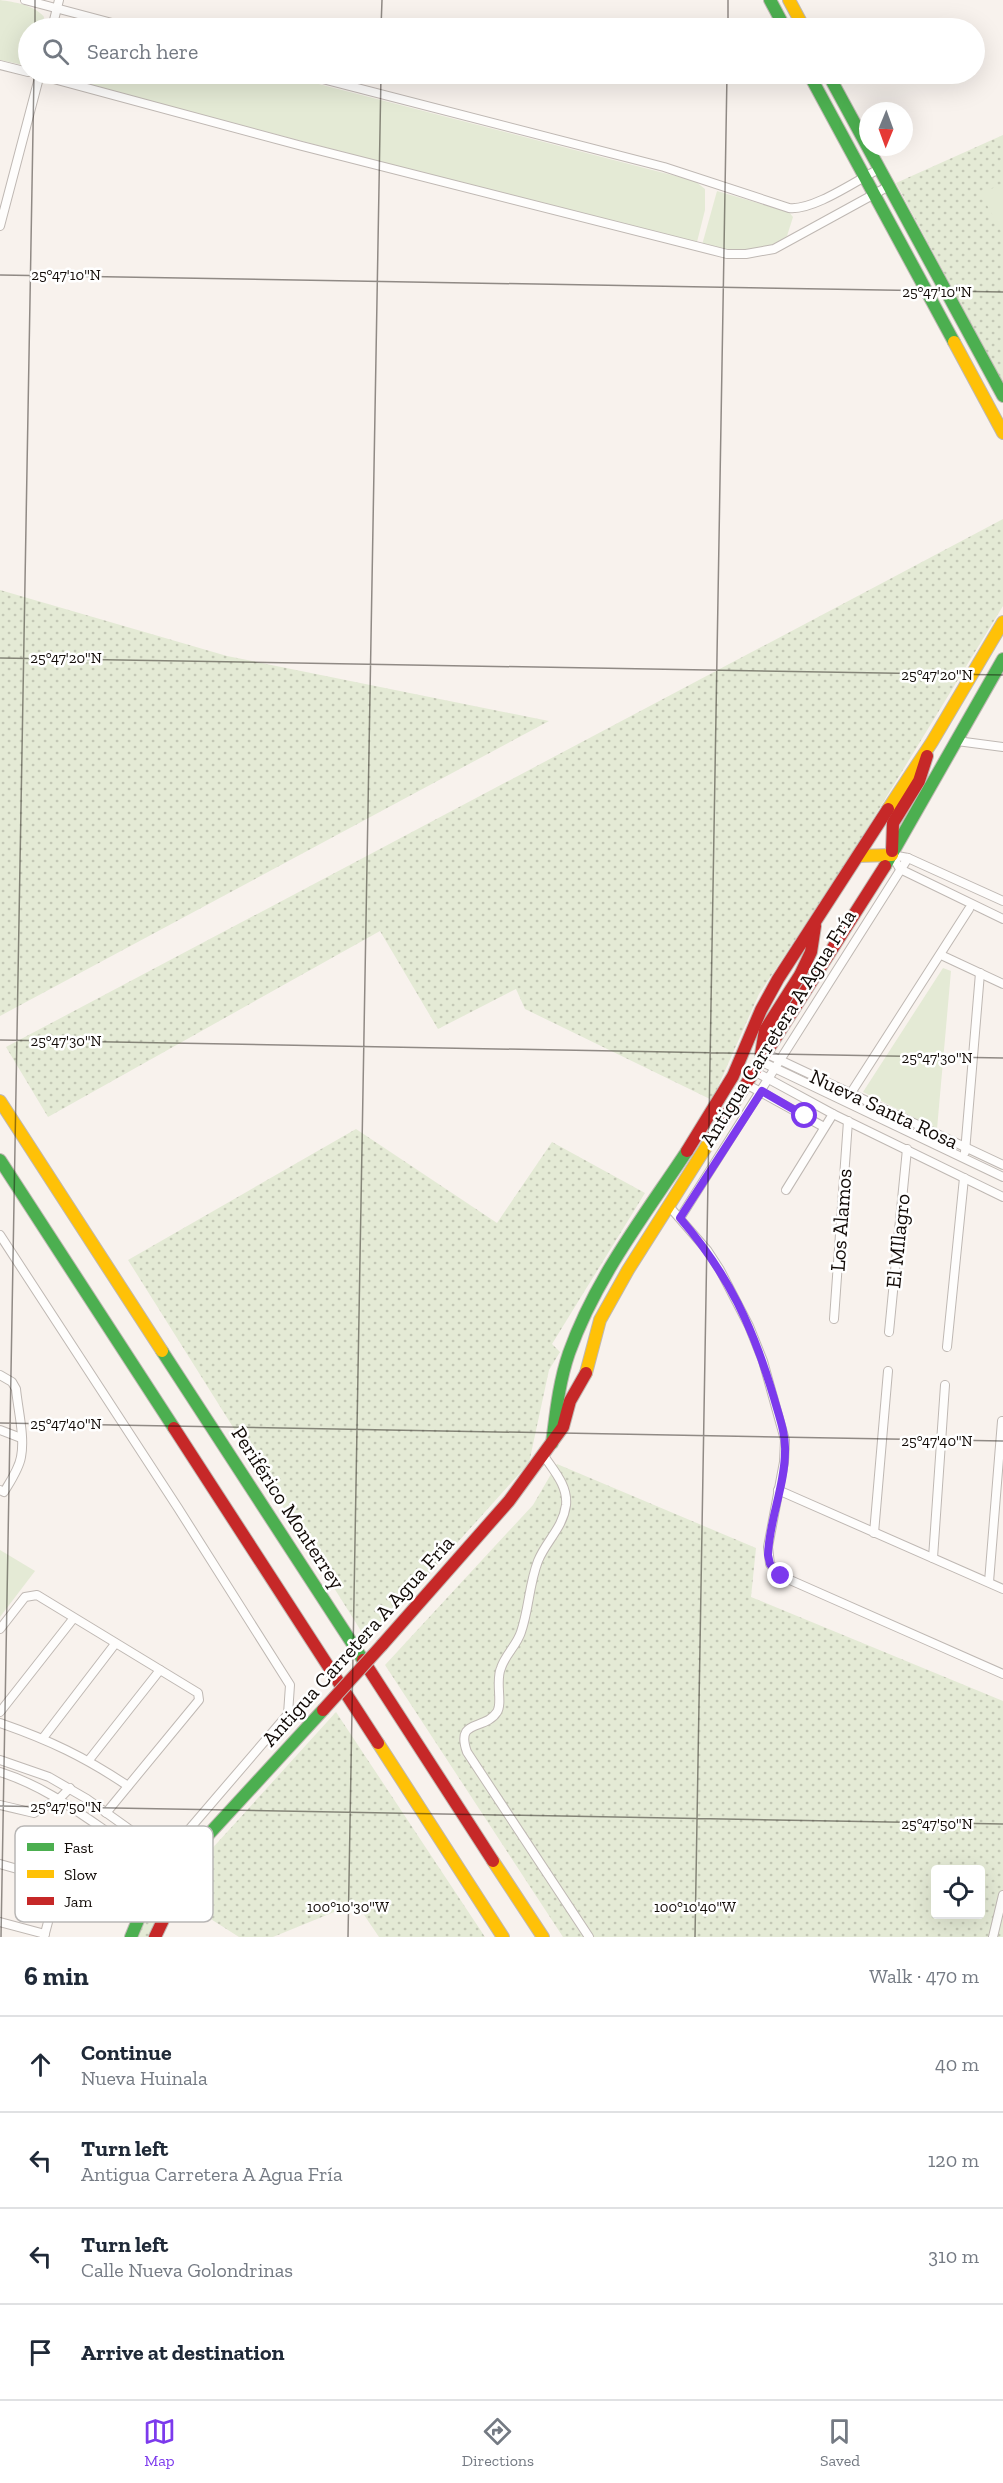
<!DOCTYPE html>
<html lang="en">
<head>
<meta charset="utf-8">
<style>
  body { margin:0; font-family:"Zilla Slab",serif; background:#f2f2f3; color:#1f2937 }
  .controls { position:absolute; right:18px; bottom:18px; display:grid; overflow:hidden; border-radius:6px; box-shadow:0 6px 24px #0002 }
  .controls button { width:54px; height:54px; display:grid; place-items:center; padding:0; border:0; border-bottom:2px solid #e0e1e3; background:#fff; color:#1f2937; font:30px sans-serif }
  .compass { position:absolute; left:859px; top:102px; width:54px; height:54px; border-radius:50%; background:#fff; box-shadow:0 6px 24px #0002; rotate:181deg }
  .stop { position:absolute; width:18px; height:18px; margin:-14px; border:4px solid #7c3aed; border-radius:50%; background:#fff }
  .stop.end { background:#7c3aed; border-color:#fff; box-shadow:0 2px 6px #0008 }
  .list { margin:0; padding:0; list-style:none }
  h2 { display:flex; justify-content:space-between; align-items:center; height:78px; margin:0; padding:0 24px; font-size:26px }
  h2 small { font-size:20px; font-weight:400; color:#747a83 }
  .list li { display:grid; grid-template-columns:39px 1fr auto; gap:18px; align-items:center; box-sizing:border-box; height:96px; padding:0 24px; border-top:2px solid #e0e1e3 }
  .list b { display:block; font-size:22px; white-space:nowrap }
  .list p { margin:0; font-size:20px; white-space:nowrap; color:#747a83 }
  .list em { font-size:20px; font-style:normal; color:#747a83 }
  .icon { flex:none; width:33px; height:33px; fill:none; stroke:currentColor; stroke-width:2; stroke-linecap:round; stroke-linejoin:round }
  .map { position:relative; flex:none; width:1003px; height:1937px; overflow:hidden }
  .search { position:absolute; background:#fff; box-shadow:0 6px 24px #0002; left:18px; right:18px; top:18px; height:66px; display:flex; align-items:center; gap:15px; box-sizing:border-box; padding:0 21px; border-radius:33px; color:#747a83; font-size:22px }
  .sheet { height:462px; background:#fff }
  nav { display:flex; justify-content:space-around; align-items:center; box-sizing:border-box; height:84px; border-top:2px solid #e0e1e3; background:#fff; font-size:16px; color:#747a83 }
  nav a { display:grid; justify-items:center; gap:3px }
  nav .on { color:#7c3aed }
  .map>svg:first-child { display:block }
  .grass { fill:url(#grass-dots); fill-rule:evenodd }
  .park { fill:#e4ead5 }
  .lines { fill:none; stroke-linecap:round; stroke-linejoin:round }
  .street-casing { stroke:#bfb8b3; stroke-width:10 }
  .fast-casing { stroke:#bfb8b3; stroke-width:14 }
  .slow-casing { stroke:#bfb8b3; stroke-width:14 }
  .jam-casing { stroke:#bfb8b3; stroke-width:14 }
  .street { stroke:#fefdfc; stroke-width:8 }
  .fast { stroke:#4caf50; stroke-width:12 }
  .slow { stroke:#ffc107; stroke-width:12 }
  .jam { stroke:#c62828; stroke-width:12 }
  .jam-bridge-casing { stroke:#bfb8b3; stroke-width:14; stroke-linecap:butt }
  .jam-bridge { stroke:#c62828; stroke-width:12 }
  .route { stroke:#7c3aed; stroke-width:8 }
  .ticks { fill:none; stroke:#120b07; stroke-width:1.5; stroke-opacity:0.45 }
  .labels { text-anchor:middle; stroke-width:5; stroke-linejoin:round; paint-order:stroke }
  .street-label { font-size:21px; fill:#120b07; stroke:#fff }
  .key { fill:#fff; stroke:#b8b6b5; stroke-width:1.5 }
  .key-label { font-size:16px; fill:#120b07 }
  .ticks-label { font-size:15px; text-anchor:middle; fill:#120b07; stroke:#fff; stroke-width:5; stroke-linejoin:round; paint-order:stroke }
</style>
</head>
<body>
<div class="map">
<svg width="1003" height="1937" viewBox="0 0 1003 1937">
  <defs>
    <pattern id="grass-dots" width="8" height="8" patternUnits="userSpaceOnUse" patternTransform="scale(1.5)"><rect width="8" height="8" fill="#e4ead5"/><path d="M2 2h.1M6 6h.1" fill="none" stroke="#c3c7b5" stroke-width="1.8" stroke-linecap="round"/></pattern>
  </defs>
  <rect width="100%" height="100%" fill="#f8f2ed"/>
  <g class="grass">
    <polygon points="1003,135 1003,383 896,183"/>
    <polygon points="1003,519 1003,606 854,850 759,994 712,1100 525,1009 516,989 438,1029 380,931 48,1117 6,1047"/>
    <polygon points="0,590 227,656 549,721 0,1016"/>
    <polygon points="356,1129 497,1223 552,1142 645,1193 552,1344 560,1352 549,1370 529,1463 368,1642 128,1260"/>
    <path d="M557,1464L756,1548L751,1597L1003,1701V1937H563L385,1665L533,1505ZM936,1870H980V1914H936Z"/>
    <polygon points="336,1712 485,1937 379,1937 356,1903 273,1937 239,1937 184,1902 208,1853"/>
    <polygon points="170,1879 174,1883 152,1937 132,1937 147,1906"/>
  </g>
  <g class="park">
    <path d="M0,0C14,2 35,5 44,17L42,28H28V66L0,60Z"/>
    <polygon points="69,19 107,28 57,28 62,21"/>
    <polygon points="47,74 280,74 695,181 705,189 705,210 697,242 690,243"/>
    <polygon points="1003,183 1003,235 981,194"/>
    <path d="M717,191L789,212L793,217L787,236C759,255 733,254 702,245Z"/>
    <polygon points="943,968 951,971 937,1129 863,1092"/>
    <polygon points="0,1550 35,1571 0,1617"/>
  </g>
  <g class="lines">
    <defs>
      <g id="street">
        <polyline points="25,0 131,28"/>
        <polyline points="52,28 59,0"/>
        <polyline points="0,65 28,72"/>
        <polyline points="35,74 302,146 727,254 746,254 774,249 889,186"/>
        <path d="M303,74L664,167L789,208C813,211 857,180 879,169"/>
        <polyline points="0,226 40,74"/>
        <polyline points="957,741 1003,747"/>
        <polyline points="892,855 900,869 1003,919"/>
        <polyline points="892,855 908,858 1003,901"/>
        <polyline points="941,955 1003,984"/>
        <polyline points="765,1053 1003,1165"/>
        <polyline points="760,1061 1003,1177"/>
        <polyline points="754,1071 833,1114 1003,1197"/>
        <polyline points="746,1084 824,1127"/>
        <polyline points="849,1096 969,909"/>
        <polyline points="965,1152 980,973"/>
        <polyline points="786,1190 833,1114"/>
        <polyline points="668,1205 707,1250 720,1270 749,1326 763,1361 785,1440 784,1462 768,1547 770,1564 781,1576 1003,1674"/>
        <polyline points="680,1218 908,858"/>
        <polyline points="0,1235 178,1508 290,1685 288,1714 180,1840 164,1863"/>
        <polyline points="834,1319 848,1121"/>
        <polyline points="889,1332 907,1149"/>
        <polyline points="947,1347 964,1178"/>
        <path d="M0,1375L12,1382L16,1389C18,1410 25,1437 21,1457C19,1469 10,1482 4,1492L0,1490"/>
        <polyline points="0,1430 21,1438"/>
        <path d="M544,1456C554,1471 568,1486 566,1505C563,1528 546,1541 538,1561C529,1584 529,1609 521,1632C517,1645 505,1655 501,1668C495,1681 503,1703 497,1712C485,1731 455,1718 467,1752L589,1937"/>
        <polyline points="778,1490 1003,1589"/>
        <polyline points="874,1533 888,1371"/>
        <polyline points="933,1558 945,1385"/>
        <polyline points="989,1582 1002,1421"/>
        <polyline points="0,1629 25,1597 37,1595 198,1693 199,1700 106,1813"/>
        <polyline points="0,1712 73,1619"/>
        <path d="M0,1723C49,1740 85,1757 128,1786"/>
        <polyline points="43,1738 115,1644"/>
        <polyline points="0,1760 49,1777 87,1799 143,1839 150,1852 183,1878"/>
        <polyline points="89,1760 160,1670"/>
        <path d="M0,1772C51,1788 89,1821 133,1849L139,1852H150"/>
        <polyline points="0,1805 34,1813 60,1798 70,1788"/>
        <polyline points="0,1864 60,1881"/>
        <polyline points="0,1922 45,1934"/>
        <polyline points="44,1937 63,1866"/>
        <polyline points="993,1937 1003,1895"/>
      </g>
      <g id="fast">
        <polyline points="770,0 785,28"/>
        <polyline points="809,74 954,342"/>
        <polyline points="828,74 1003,396"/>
        <polyline points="885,866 1003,659"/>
        <polyline points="0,1160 174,1428"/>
        <polyline points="162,1351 363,1660"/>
        <path d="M552,1443C556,1412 559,1382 569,1353C595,1279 644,1216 687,1151"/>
        <path d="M131,1937C143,1908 156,1872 186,1859L323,1710"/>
      </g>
      <g id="slow">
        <polyline points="789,0 804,28"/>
        <polyline points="954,342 1003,433"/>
        <polyline points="888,809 932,742 1003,622"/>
        <polyline points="858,856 892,855"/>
        <polyline points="0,1101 162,1351"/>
        <polyline points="586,1373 600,1320 628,1270 713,1136"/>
        <polyline points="378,1743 503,1937"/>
        <polyline points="493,1861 543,1937"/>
      </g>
      <g id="jam">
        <polyline points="892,851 893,823 919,781 927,756"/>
        <polyline points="761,1054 765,1030 800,975 811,952 815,926"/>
        <polyline points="713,1136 885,866"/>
        <polyline points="687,1151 733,1076 761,1010 778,979 888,809"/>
        <polyline points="174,1428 378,1743"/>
        <polyline points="382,1645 509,1501 563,1427 570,1401 586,1373"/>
        <polyline points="363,1660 493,1861"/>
        <polyline points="155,1937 183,1878 186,1859"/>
      </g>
    </defs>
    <use href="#street" class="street-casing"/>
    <use href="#fast" class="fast-casing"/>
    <use href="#slow" class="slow-casing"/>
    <use href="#jam" class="jam-casing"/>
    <use href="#street" class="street"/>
    <use href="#fast" class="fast"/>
    <use href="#slow" class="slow"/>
    <use href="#jam" class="jam"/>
    <defs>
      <polyline id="jam-bridge" points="323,1710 382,1645"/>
    </defs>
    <use href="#jam-bridge" class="jam-bridge-casing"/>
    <use href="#jam-bridge" class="jam-bridge"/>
  </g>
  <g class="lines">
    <path class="route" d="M781,1576L770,1564L768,1555C769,1520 785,1486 785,1452C786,1434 779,1416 774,1398C753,1327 729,1275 680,1218L762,1091L805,1116"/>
  </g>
  <path class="ticks" d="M35,28V0M381,28L382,0M728,28V0M0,275L1003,292M0,658L1003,675M0,1040L1003,1058M0,1423L1003,1441M0,1806L1003,1824M1,1937L34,74M348,1937L381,74M695,1937L727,74"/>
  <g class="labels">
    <g class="street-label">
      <text transform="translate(778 1028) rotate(-58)" y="7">Antigua Carretera A Agua Fría</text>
      <text transform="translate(884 1109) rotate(25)" y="7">Nueva Santa Rosa</text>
      <text transform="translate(841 1220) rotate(-86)" y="7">Los Alamos</text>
      <text transform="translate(898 1241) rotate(-84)" y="7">El MIlagro</text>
      <text transform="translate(288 1508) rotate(57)" y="7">Periférico Monterrey</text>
      <text transform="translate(358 1641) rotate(-48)" y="7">Antigua Carretera A Agua Fría</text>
    </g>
  </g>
  <rect x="15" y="1826" width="198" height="96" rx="9" class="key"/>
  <rect x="27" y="1843" width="27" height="8" fill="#4caf50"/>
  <rect x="27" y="1870" width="27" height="8" fill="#ffc107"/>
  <rect x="27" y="1897" width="27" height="8" fill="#c62828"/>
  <g class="key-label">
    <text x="64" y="1853">Fast</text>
    <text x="64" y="1880">Slow</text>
    <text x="64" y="1907">Jam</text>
  </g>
  <g class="ticks-label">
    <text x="66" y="280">25°47'10"N</text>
    <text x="937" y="297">25°47'10"N</text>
    <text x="66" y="663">25°47'20"N</text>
    <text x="937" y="680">25°47'20"N</text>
    <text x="66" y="1046">25°47'30"N</text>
    <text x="937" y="1063">25°47'30"N</text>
    <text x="66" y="1429">25°47'40"N</text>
    <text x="937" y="1446">25°47'40"N</text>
    <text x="66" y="1812">25°47'50"N</text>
    <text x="937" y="1829">25°47'50"N</text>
    <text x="348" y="1912">100°10'30"W</text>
    <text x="695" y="1912">100°10'40"W</text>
  </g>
</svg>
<div class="controls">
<button><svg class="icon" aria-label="locate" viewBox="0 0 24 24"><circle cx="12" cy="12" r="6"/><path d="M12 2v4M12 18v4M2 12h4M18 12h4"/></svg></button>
</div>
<svg class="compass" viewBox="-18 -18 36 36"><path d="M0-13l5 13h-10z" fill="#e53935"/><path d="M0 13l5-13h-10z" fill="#747a83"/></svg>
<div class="stop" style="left:805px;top:1116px"></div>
<div class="stop end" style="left:781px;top:1576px"></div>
<div class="search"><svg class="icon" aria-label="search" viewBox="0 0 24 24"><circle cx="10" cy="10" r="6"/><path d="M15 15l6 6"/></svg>Search here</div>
</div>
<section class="sheet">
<h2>6 min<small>Walk · 470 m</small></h2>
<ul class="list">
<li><svg class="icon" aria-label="ahead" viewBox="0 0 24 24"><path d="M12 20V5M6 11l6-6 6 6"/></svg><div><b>Continue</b><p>Nueva Huinala</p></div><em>40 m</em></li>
<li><svg class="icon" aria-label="left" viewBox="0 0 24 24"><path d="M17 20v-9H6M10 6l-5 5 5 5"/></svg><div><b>Turn left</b><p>Antigua Carretera A Agua Fría</p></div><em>120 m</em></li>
<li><svg class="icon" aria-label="left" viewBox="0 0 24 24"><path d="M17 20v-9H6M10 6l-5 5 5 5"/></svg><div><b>Turn left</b><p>Calle Nueva Golondrinas</p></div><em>310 m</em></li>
<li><svg class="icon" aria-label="arrive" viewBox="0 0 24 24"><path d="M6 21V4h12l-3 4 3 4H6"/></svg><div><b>Arrive at destination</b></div></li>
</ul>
</section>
<nav>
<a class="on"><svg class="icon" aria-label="map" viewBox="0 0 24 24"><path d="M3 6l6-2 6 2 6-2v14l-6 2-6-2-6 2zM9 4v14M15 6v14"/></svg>Map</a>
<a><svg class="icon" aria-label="directions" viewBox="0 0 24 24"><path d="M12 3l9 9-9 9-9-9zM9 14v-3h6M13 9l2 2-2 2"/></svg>Directions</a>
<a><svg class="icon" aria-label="saved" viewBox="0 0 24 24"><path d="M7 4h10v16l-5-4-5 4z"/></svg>Saved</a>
</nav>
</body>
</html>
